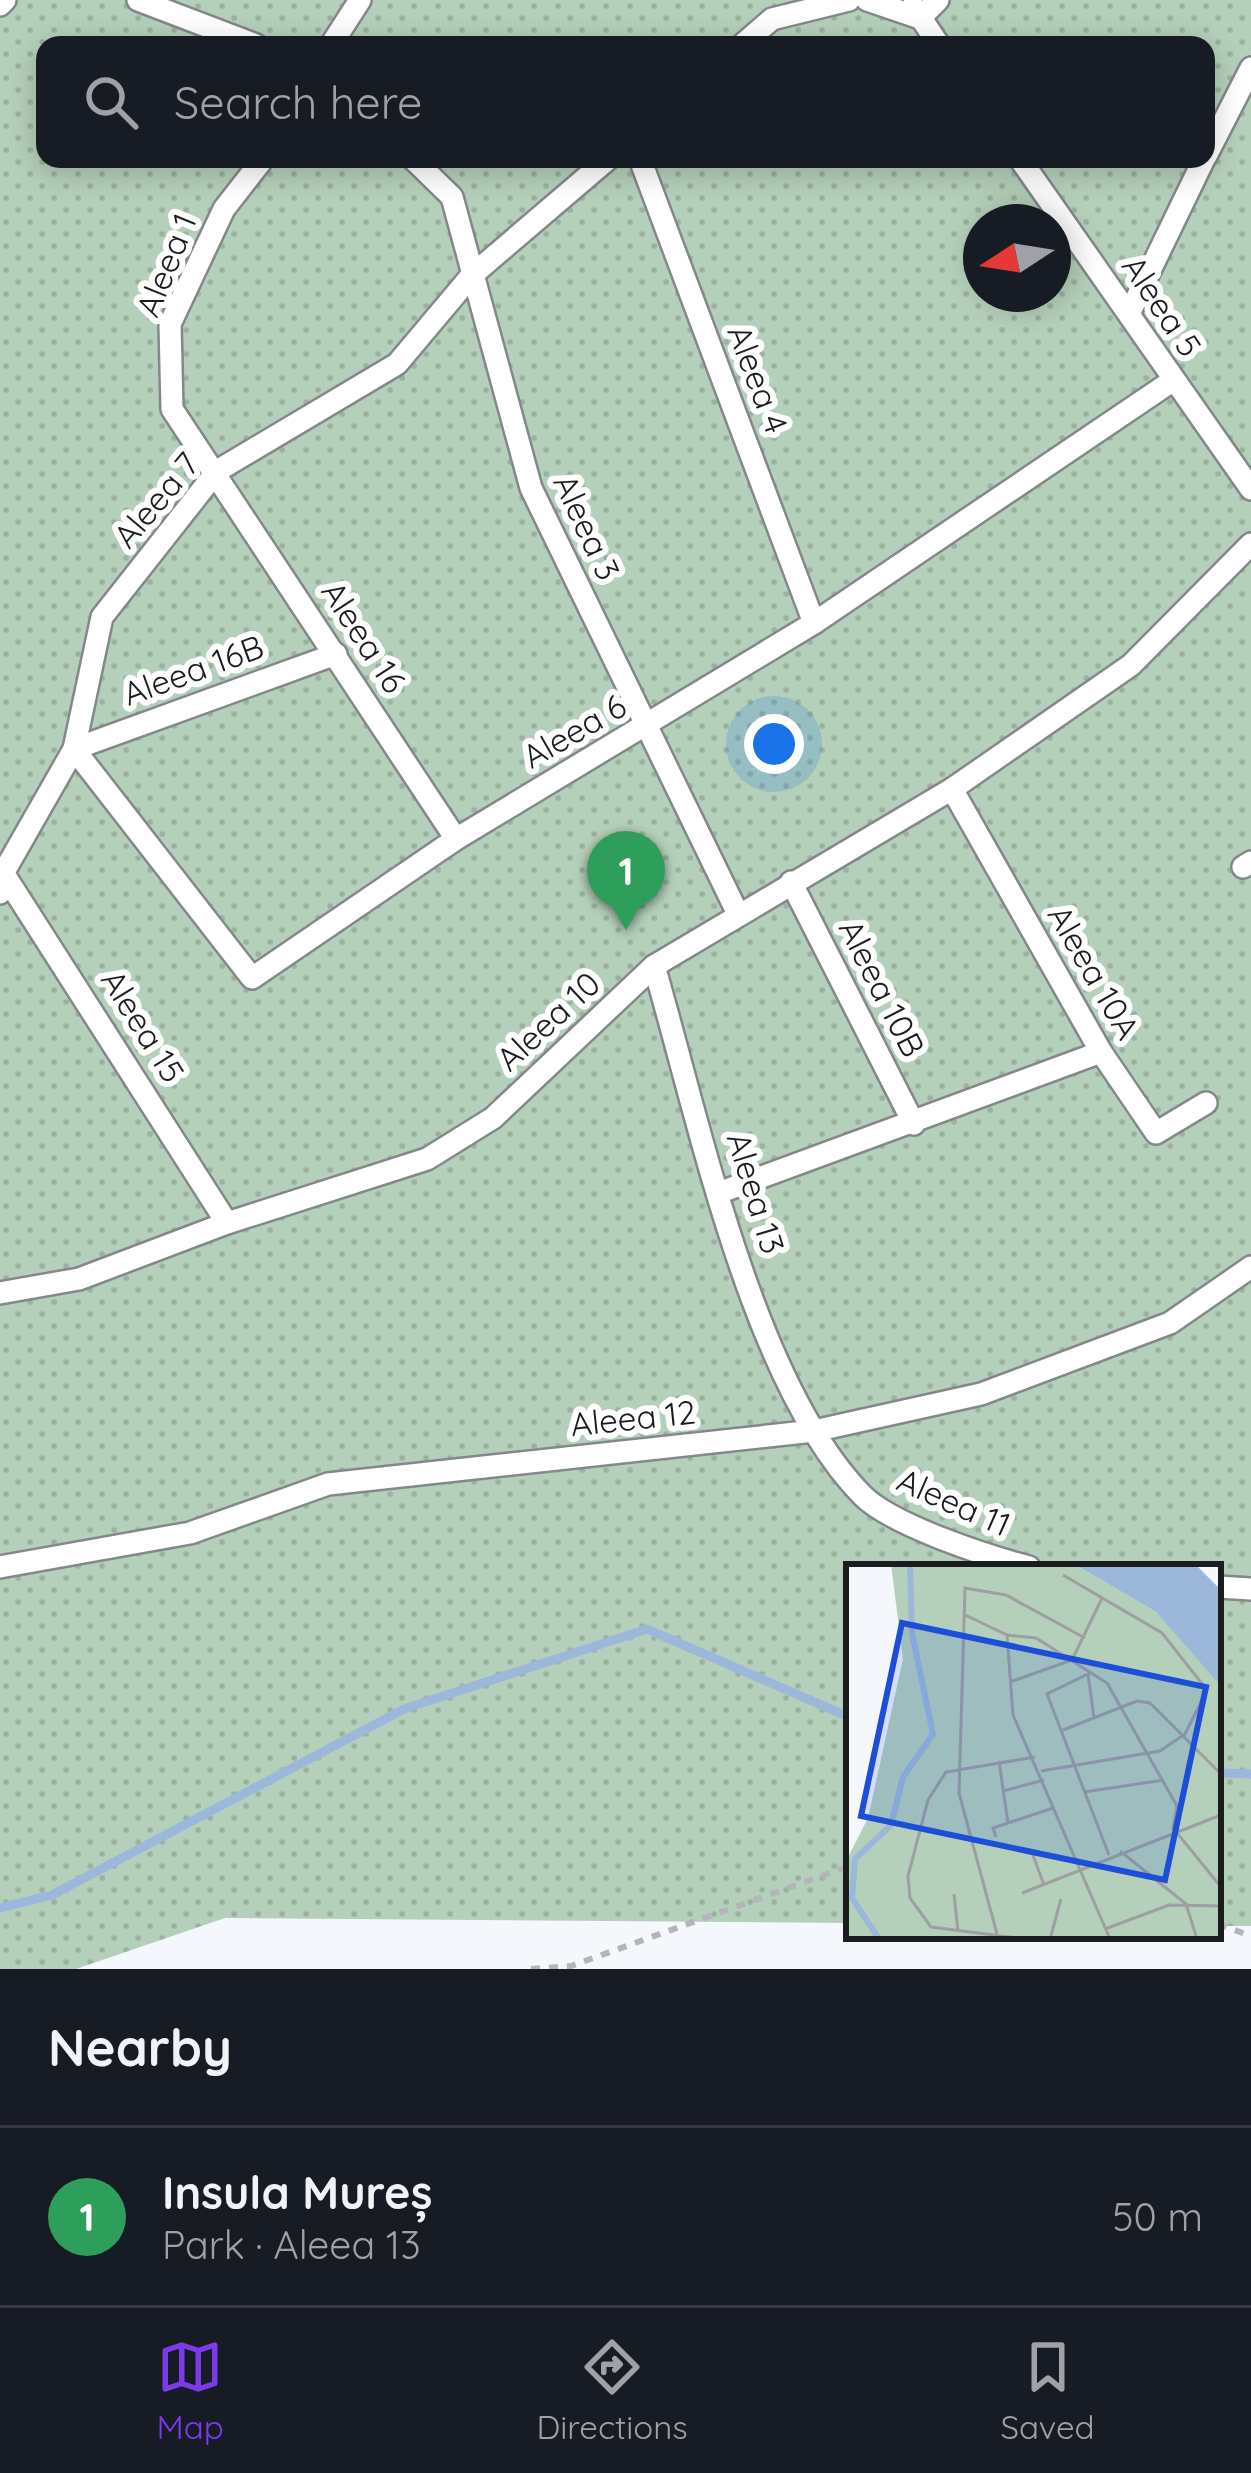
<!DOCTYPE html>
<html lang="en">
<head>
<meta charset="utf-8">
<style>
  body { margin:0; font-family:Quicksand,sans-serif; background:#242831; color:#f1f3f6 }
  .compass { position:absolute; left:963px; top:204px; width:108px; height:108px; border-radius:50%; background:#171b24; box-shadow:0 6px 30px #0003; rotate:258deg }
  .you { position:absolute; left:774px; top:744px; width:42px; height:42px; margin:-30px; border:9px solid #fff; border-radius:50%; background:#1a73e8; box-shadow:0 0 0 18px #1a73e833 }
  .badge { display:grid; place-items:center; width:78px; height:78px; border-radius:50%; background:#7c3aed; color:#fff; font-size:39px; font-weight:700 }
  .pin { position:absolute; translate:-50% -99px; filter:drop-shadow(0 3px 6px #0008) }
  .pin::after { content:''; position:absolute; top:63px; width:42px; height:36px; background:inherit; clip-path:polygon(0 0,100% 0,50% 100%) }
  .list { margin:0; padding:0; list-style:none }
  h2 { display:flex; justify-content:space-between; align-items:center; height:156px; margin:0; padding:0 48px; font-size:51px }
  h2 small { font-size:39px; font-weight:400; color:#9ea1a6 }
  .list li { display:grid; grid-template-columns:78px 1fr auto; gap:36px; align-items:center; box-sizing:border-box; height:180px; padding:0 48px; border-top:3px solid #363941 }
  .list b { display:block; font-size:45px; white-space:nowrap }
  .list p { margin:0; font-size:39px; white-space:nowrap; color:#9ea1a6 }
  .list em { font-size:39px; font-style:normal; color:#9ea1a6 }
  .icon { flex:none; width:66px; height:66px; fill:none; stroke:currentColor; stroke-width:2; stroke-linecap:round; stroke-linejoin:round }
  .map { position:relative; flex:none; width:1251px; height:1969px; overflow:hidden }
  .search { position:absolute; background:#171b24; box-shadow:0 6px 30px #0003; left:36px; right:36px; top:36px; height:132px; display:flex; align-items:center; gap:30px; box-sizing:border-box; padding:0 42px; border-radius:24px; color:#9ea1a6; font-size:45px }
  .sheet { height:336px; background:#171b24 }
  nav { display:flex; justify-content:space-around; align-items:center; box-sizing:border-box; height:168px; border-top:3px solid #363941; background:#171b24; font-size:33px; color:#9ea1a6 }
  nav a { display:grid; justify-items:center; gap:6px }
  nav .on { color:#7c3aed }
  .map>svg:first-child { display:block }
  .garden { fill:url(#garden-dots); fill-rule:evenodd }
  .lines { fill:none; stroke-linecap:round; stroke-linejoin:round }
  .stream { stroke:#9bb8da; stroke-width:9 }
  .pedestrian-casing { stroke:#84878b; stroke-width:26 }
  .path { stroke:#b3b5b9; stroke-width:6; stroke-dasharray:9 9; stroke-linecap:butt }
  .pedestrian { stroke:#fff; stroke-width:21 }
  .labels { text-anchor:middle; stroke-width:12; stroke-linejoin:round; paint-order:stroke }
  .street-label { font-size:33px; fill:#1b1c1e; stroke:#fff }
  .inset-river { fill:none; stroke:#9bb8da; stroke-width:6 }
  .inset-road { fill:none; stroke:#9d9fa3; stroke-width:3 }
  .view { fill:#1d4ed8; fill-opacity:0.15; stroke:#1d4ed8; stroke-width:6 }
  .inset-edge { fill:none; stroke:#1b1c1e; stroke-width:6 }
</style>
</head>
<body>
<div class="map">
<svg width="1251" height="1969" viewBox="0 0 1251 1969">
  <defs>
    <pattern id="garden-dots" width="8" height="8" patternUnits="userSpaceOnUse" patternTransform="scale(3)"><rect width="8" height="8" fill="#b5d0ba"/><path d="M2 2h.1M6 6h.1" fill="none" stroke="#9bb29f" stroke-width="1.8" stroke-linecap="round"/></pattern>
  </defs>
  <rect width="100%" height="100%" fill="#f4f7fc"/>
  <path class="garden" d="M0,0H1251V1926H1218V1567H849V1923L225,1918L76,1969H0ZM45,45H1206V159H45ZM981,222H1053V294H981Z"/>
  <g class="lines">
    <g class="stream">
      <polyline points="1218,1773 1251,1774"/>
      <polyline points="0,1908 52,1895 404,1709 647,1629 849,1717"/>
    </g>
    <defs>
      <g id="pedestrian">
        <polyline points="138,0 256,45"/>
        <polyline points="867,0 920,18 938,0"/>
        <polyline points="0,5 5,0"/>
        <polyline points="913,6 939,45"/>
        <polyline points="331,45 360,0"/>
        <polyline points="742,45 772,19 849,0"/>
        <polyline points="1206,156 1251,68"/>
        <polyline points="263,159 224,209 170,324 172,409 456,839"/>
        <polyline points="413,159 452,197 531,488 738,914"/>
        <polyline points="640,159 814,623"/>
        <polyline points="1020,159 1251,489"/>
        <polyline points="1129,314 1204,159"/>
        <polyline points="336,654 74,749 252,978 456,839 814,623 1172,381"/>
        <polyline points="952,789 1101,1052 1156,1133 1206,1103"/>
        <polyline points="1243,867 1251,862"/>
        <polyline points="0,868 227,1223"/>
        <polyline points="791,882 914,1124"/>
        <polyline points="0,893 5,870 74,749 102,617 217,471 397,364 471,276 608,159"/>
        <path d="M654,966C699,1119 752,1384 863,1496C894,1526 987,1556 1029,1567"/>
        <polyline points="721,1192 1101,1052"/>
        <polyline points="0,1293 79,1279 227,1223 427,1159 493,1118 654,966 952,789 1131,665 1251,544"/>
        <polyline points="0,1567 190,1533 328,1484 814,1431 981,1394 1170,1323 1251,1267"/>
        <polyline points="1218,1587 1251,1589"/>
      </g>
    </defs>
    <use href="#pedestrian" class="pedestrian-casing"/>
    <g class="path">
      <polyline points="1218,1924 1251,1936"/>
      <polyline points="531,1969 571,1966 849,1866"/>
    </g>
    <use href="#pedestrian" class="pedestrian"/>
  </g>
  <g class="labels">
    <g class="street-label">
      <text transform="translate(166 265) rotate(-68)" y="12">Aleea 1</text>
      <text transform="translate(1162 306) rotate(56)" y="12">Aleea 5</text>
      <text transform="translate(758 379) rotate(69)" y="12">Aleea 4</text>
      <text transform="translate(156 500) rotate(-50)" y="12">Aleea 7</text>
      <text transform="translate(587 527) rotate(65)" y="12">Aleea 3</text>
      <text transform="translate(364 637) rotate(57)" y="12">Aleea 16</text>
      <text transform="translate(193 670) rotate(-20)" y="12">Aleea 16B</text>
      <text transform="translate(574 731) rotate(-30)" y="12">Aleea 6</text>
      <text transform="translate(1094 972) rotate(60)" y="12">Aleea 10A</text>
      <text transform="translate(882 988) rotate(63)" y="12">Aleea 10B</text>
      <text transform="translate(548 1021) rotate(-43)" y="12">Aleea 10</text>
      <text transform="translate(143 1026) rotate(58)" y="12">Aleea 15</text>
      <text transform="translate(756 1193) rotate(73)" y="12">Aleea 13</text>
      <text transform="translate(633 1418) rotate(-6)" y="12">Aleea 12</text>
      <text transform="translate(954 1502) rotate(24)" y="12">Aleea 11</text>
    </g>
  </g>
  <g transform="translate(846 1564)">
    <rect width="375" height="375" fill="#f4f7fc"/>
    <path d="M45,0H228L310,48L347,84L375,122V375H1L0,297L22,254L57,95Z" fill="#b5d0ba"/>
    <path d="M228,0H349L375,26V122L310,48Z" fill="#9bb8da"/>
    <path class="inset-river" d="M33,375L6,334L9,295L45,261L57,213L87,170L66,69L64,0"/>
    <path class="inset-road" d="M119,51L161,71L167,151L264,375M161,71L190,74L261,119L331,242L327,264L375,323M164,118L226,96L256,34M248,154L242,110L201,130L263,291M217,166L291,137L304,139L375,210M153,197L162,259M195,207L314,187L339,170L361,126L316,69L217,11M157,227L198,216M238,228L318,216M150,273L147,264L207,244M185,286L198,321M274,287L340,340L351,375M176,329L375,251M108,330L112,367M259,365L323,341L375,342M151,370L113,229L119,24L160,31L239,74M179,375L85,363L64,334L62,312L82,236L100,208L189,193M204,375L215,335"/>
    <path class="view" d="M56,59L360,123L319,316L15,252Z"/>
    <rect width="375" height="375" class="inset-edge"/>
  </g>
</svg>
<svg class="compass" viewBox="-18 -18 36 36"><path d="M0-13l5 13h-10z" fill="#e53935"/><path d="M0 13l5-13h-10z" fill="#9ea1a6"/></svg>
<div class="you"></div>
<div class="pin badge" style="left:626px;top:930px;background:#2e9e5b">1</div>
<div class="search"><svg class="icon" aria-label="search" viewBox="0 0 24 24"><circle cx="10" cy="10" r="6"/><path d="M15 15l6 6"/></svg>Search here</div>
</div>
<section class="sheet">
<h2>Nearby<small></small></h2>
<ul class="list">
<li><span class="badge" style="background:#2e9e5b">1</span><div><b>Insula Mureș</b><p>Park · Aleea 13</p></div><em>50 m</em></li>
</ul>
</section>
<nav>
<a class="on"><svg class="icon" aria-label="map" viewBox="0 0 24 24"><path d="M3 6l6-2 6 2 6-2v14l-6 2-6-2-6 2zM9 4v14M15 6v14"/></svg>Map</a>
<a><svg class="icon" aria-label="directions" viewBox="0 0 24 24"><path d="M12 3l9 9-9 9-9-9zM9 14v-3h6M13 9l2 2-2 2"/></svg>Directions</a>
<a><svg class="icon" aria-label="saved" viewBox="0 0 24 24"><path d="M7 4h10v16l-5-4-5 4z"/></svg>Saved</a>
</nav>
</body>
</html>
